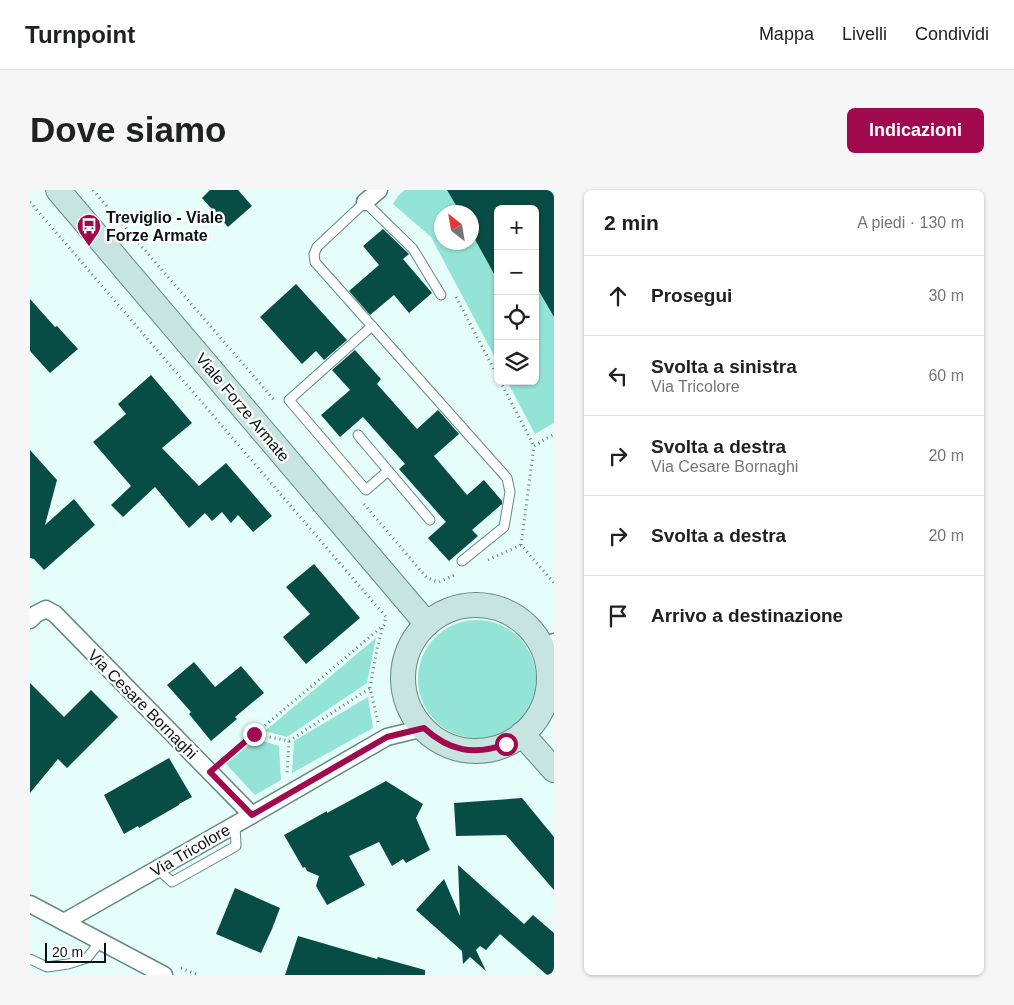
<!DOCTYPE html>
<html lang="it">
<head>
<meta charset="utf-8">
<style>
  body { margin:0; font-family:Helvetica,sans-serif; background:#f6f6f6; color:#202124 }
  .controls { position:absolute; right:15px; top:15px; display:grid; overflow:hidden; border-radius:8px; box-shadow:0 1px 4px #0004 }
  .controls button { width:45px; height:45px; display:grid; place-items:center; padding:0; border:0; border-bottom:1px solid #e0e0e0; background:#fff; color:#202124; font:25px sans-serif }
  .compass { position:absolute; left:404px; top:15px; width:45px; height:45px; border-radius:50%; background:#fff; box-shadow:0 1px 4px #0004; rotate:329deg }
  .scale { position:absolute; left:15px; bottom:12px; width:61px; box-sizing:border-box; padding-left:5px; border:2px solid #061512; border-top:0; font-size:14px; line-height:18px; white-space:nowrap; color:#061512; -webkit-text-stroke:4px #fff; paint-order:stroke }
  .stop { position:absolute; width:15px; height:15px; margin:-11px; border:4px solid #a0094e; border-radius:50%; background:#fff }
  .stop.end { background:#a0094e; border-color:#fff; box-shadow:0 1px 5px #0008 }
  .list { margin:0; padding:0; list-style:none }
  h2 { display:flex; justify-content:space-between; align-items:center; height:65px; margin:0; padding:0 20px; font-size:21px }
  h2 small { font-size:16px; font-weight:400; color:#757577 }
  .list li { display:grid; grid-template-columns:32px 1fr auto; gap:15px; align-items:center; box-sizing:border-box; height:80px; padding:0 20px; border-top:1px solid #e0e0e0 }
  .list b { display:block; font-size:19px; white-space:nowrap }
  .list p { margin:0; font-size:16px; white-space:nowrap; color:#757577 }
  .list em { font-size:16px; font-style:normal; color:#757577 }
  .icon { flex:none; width:28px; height:28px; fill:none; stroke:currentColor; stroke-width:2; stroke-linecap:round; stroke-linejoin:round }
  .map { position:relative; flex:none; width:524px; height:785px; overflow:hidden; border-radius:8px }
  header { display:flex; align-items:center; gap:30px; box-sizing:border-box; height:70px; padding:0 25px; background:#fff; border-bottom:1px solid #e0e0e0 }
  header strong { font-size:24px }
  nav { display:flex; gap:28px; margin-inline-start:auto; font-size:18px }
  .intro { display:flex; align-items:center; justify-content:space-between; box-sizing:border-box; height:120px; padding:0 30px }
  h1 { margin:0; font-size:35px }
  .button { padding:12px 22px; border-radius:8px; background:#a0094e; color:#fff; font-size:18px; font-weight:700 }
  main { display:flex; gap:30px; padding:0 30px }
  aside { flex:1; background:#fff; border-radius:8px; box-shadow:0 1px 4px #0004 }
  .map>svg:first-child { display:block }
  .green { fill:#94e3d7; fill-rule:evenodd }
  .building { fill:#084d45 }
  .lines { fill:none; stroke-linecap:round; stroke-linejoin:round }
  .lane-casing { stroke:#638a83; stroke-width:11 }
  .street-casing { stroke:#638a83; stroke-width:19 }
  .secondary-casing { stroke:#638a83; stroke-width:26 }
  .path { stroke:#6a7e7a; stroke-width:3; stroke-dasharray:1 4; stroke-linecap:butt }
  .lane { stroke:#fff; stroke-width:9 }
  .street { stroke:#fff; stroke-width:16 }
  .secondary { stroke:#c7e4e0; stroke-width:24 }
  .route { stroke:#a0094e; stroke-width:6 }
  .labels { text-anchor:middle; stroke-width:5; stroke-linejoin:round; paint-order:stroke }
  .poi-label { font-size:16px; font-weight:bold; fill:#061512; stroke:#fff; text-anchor:start }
  .street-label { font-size:16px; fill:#061512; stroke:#fff }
</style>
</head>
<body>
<header>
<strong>Turnpoint</strong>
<nav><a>Mappa</a><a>Livelli</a><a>Condividi</a></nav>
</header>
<div class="intro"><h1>Dove siamo</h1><a class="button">Indicazioni</a></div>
<main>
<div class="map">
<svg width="524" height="785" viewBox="0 0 524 785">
  <rect width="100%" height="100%" fill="#e5fef9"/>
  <g class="green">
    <path d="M375,0H524V233L505,244L477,191H505V19H468V173L401,47L363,14L369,5ZM412,22H442V52H412Z"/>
    <circle cx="447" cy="489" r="59"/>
    <polygon points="346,448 337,493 257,547 235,541"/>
    <polygon points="338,507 343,538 262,583 264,551"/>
    <polygon points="226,549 249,556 251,590 225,605 196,574"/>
  </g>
  <g class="building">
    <polygon points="180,0 208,0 222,16 198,37 172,8"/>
    <polygon points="417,0 524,0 524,127 505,94 505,19 468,19 468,91 442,44 442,22 430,22"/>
    <polygon points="353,39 379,64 373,69 402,103 379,123 364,105 340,125 319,101 349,75 333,56"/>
    <polygon points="266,94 317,150 294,170 286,161 272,174 230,127"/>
    <polygon points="0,109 25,137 27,136 48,159 20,183 0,161"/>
    <polygon points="325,160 351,189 347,194 387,239 408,220 429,244 404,266 437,305 454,290 472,311 472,314 442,340 448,346 419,371 398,348 416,332 369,279 375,274 333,227 310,247 291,225 320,200 302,180"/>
    <polygon points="121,185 162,233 132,258 169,296 196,273 242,326 223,342 208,325 201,333 192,322 182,331 175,323 159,338 125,297 93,327 81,315 101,296 63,252 96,224 88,214"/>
    <polygon points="0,260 27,290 15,335 44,309 65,335 14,380 4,369 0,368"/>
    <polygon points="284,374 330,428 276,474 253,447 280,424 256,397"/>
    <polygon points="164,472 185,497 211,476 234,503 205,527 207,529 181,551 159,524 161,522 137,495"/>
    <polygon points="0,493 34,527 61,500 88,527 37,578 28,569 0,603"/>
    <polygon points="139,568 162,607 149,614 149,615 109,638 108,636 94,644 74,605"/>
    <polygon points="356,591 393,614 386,628 400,660 376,673 373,669 362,676 349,652 319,666 335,695 297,715 286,696 289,686 277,681 275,677 273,678 254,645 297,621 297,623"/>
    <polygon points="492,608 524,647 524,700 476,645 426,646 424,613"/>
    <polygon points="428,675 494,734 503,725 524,743 524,785 517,785 470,744 456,760 450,756 446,760 456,781 440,767 433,774 432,761 386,720 414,689 430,726"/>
    <polygon points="205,698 250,718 242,739 231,763 186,744"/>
    <polygon points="268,746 347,769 348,767 395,780 395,785 255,785"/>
  </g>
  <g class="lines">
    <defs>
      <g id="lane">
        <polyline points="411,105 383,59 335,12 287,57 284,64 285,72 477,288 480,302 474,337 432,371"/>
        <polyline points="342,136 259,210 336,300 358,281"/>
        <polyline points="328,245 400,330"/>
        <polyline points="128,679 142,692 206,656 205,635"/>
        <polyline points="0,769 17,777 38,774 57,768 70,752"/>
      </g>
      <g id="street">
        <polyline points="335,12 349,0"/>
        <polyline points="0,430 6,424 16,419 25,424 222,625"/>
        <polyline points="513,457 524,452"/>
        <polyline points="0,714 134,785"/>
        <polyline points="34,732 222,625 357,547 394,538"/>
      </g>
      <g id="secondary">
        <polyline points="28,0 397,434"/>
        <circle cx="446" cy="488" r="73"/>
        <polyline points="492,544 524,580"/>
      </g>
    </defs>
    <use href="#lane" class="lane-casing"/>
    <use href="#street" class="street-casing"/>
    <use href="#secondary" class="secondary-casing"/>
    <g class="path">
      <polyline points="63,0 245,211"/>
      <polyline points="0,12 356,427"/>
      <polyline points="426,107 468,187"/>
      <polyline points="470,191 504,256"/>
      <polyline points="334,314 397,388 409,392 427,384"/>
      <polyline points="491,355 504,256 524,244"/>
      <polyline points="458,370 491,355 524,393"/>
      <polyline points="348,532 340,498 347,459 353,436"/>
      <polyline points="225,544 259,551 257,584"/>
      <polyline points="259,551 340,498"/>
      <polyline points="193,571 354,435 356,427"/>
      <polyline points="151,778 169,785"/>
    </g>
    <use href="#lane" class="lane"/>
    <use href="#street" class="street"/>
    <use href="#secondary" class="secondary"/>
  </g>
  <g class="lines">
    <path class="route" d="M224,544L180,582L222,625L357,547L394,538C419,561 444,566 476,554"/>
  </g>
  <defs>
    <symbol id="bus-pin" viewBox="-11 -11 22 30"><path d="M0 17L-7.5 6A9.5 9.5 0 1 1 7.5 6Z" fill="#a0094e" stroke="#fff"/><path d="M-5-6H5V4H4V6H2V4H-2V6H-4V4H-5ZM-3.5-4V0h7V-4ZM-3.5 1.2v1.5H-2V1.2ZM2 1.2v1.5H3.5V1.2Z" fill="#fff"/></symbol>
  </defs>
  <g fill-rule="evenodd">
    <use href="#bus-pin" x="45" y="22" width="28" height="38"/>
  </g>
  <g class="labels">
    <g class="poi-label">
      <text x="76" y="33">Treviglio - Viale<tspan x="76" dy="18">Forze Armate</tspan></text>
    </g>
    <g class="street-label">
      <text transform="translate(213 217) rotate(50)" y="6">Viale Forze Armate</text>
      <text transform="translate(113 514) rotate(45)" y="6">Via Cesare Bornaghi</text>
      <text transform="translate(160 660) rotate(-30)" y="6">Via Tricolore</text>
    </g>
  </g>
</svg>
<div class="controls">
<button>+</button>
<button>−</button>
<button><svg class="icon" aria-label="locate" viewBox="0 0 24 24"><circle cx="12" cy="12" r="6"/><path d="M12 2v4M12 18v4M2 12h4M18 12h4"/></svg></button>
<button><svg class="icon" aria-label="layers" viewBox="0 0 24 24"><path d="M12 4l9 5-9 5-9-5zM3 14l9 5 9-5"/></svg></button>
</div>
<svg class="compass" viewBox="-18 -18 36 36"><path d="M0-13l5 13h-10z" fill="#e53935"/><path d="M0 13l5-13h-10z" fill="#757577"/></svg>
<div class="scale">20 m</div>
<div class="stop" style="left:476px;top:554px"></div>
<div class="stop end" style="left:224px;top:544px"></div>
</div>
<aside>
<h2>2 min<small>A piedi · 130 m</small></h2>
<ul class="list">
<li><svg class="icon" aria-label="ahead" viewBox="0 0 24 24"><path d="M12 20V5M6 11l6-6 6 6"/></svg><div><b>Prosegui</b></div><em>30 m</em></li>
<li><svg class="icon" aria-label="left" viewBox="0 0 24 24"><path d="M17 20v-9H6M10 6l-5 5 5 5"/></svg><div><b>Svolta a sinistra</b><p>Via Tricolore</p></div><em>60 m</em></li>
<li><svg class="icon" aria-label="right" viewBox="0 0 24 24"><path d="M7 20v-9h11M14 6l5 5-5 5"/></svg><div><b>Svolta a destra</b><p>Via Cesare Bornaghi</p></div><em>20 m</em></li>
<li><svg class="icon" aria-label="right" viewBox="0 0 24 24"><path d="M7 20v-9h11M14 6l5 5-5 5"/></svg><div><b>Svolta a destra</b></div><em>20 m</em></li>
<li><svg class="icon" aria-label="arrive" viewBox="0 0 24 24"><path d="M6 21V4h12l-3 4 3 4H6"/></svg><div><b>Arrivo a destinazione</b></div></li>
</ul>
</aside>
</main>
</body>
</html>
